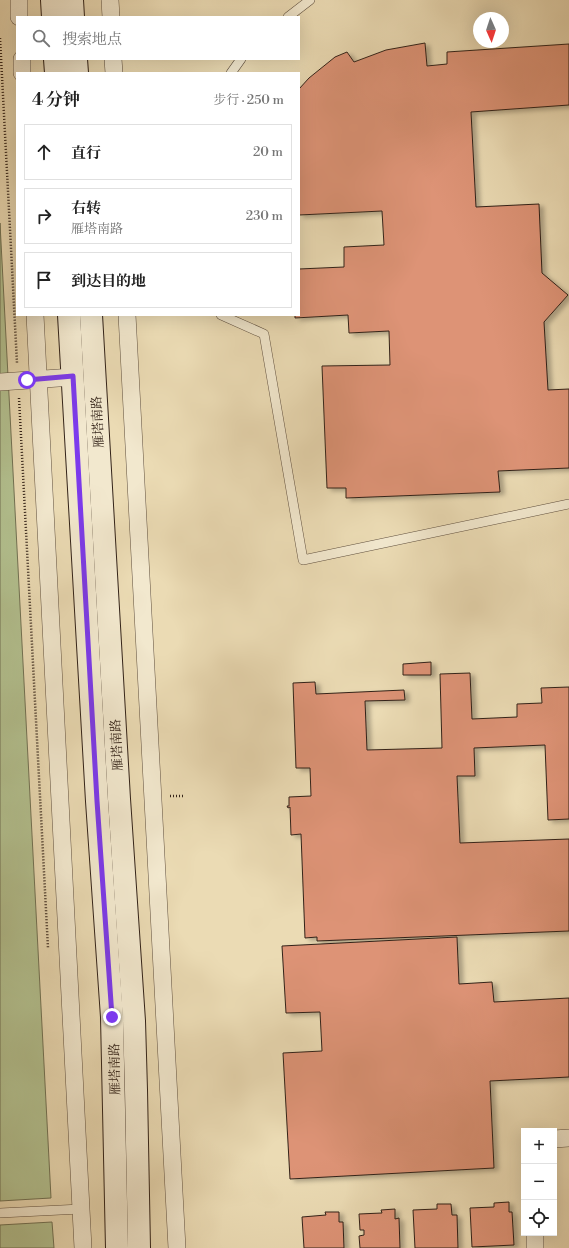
<!DOCTYPE html>
<html lang="zh">
<head>
<meta charset="utf-8">
<style>
  body { margin:0; font-family:"Libre Bodoni","Noto Serif SC",serif; background:#f6f6f6; color:#222 }
  .controls { position:absolute; right:12px; bottom:12px; display:grid; overflow:hidden; border-radius:0px; box-shadow:0 4px 16px #0002 }
  .controls button { width:36px; height:36px; display:grid; place-items:center; padding:0; border:0; border-bottom:1px solid #e0e0e0; background:#fff; color:#222; font:20px sans-serif }
  .compass { position:absolute; left:473px; top:12px; width:36px; height:36px; border-radius:50%; background:#fff; box-shadow:0 4px 16px #0002; rotate:177deg }
  .stop { position:absolute; width:12px; height:12px; margin:-9px; border:3px solid #7c3aed; border-radius:50%; background:#fff }
  .stop.end { background:#7c3aed; border-color:#fff; box-shadow:0 1px 4px #0008 }
  .list { margin:0; padding:0; list-style:none }
  h2 { display:flex; justify-content:space-between; align-items:center; height:52px; margin:0; padding:0 16px; font-size:17px }
  h2 small { font-size:13px; font-weight:400; color:#767676 }
  .list li { display:grid; grid-template-columns:26px 1fr auto; gap:12px; align-items:center; box-sizing:border-box; height:56px; margin:0 8px 8px; padding:0 8px; border:1px solid #e0e0e0; border-radius:0px }
  .list b { display:block; font-size:15px; white-space:nowrap }
  .list p { margin:0; font-size:13px; white-space:nowrap; color:#767676 }
  .list em { font-size:13px; font-style:normal; color:#767676 }
  .icon { flex:none; width:22px; height:22px; fill:none; stroke:currentColor; stroke-width:2; stroke-linecap:round; stroke-linejoin:round }
  .map { position:relative; flex:none; width:569px; height:1248px; overflow:hidden }
  .search { position:absolute; background:#fff; box-shadow:0 4px 16px #0002; left:16px; top:16px; width:284px; height:44px; display:flex; align-items:center; gap:10px; box-sizing:border-box; padding:0 14px; border-radius:0px; color:#767676; font-size:15px }
  .panel { position:absolute; background:#fff; box-shadow:0 4px 16px #0002; left:16px; top:72px; width:284px; height:244px; border-radius:0px }
  .map>svg:first-child { display:block }
  .green { fill:#b3c190; stroke:#727254 }
  .building { fill:#dd9376; stroke:#322218; filter:url(#shadow) }
  .lines { fill:none; stroke-linecap:round; stroke-linejoin:round }
  .service-casing { stroke:#60503f; stroke-width:10 }
  .minor-casing { stroke:#60503f; stroke-width:18 }
  .secondary-casing { stroke:#322218; stroke-width:24 }
  .path { stroke:#322218; stroke-width:2.5; stroke-dasharray:1 2; stroke-linecap:butt }
  .service { stroke:#f2e8ce; stroke-width:9 }
  .minor { stroke:#f2e8ce; stroke-width:17 }
  .secondary { stroke:#f2e8ce; stroke-width:22 }
  .route { stroke:#7c3aed; stroke-width:5 }
  .labels { text-anchor:middle; stroke-width:3; stroke-linejoin:round; paint-order:stroke }
  .street-label { font-size:13px; fill:#322218; stroke:#f2e8ce }
</style>
</head>
<body>
<div class="map">
<svg width="569" height="1248" viewBox="0 0 569 1248">
  <defs>
    <filter id="shadow"><feDropShadow dx="4.5" dy="2.5" stdDeviation="2" flood-color="#0004"/></filter>
  </defs>
  <rect width="100%" height="100%" fill="#ebdbb4"/>
  <filter id="stains"><feTurbulence type="fractalNoise" baseFrequency=".005" numOctaves="4"/><feColorMatrix values="0 0 0 0 .2 0 0 0 0 .09 0 0 0 0 .02 0 0 0 .5 -.17"/></filter>
  <radialGradient id="worn" r=".72"><stop offset=".6" stop-color="#630" stop-opacity="0"/><stop offset="1" stop-color="#630" stop-opacity=".3"/></radialGradient>
  <g class="green">
    <polygon points="0,223 51,1198 0,1201"/>
    <polygon points="52,1222 54,1248 0,1248 0,1225"/>
  </g>
  <g class="building">
    <polygon points="425,43 427,66 447,64 447,52 569,44 569,105 471,112 476,207 539,204 542,273 568,295 544,322 548,390 569,389 569,468 498,471 500,492 346,498 346,488 327,488 322,366 390,365 389,331 349,333 348,315 295,318 295,315 299,315 299,269 344,267 344,247 384,245 382,211 299,215 299,89 309,78 335,57 347,52 354,62 386,50"/>
    <polygon points="431,662 431,675 403,675 403,664"/>
    <polygon points="470,673 472,719 517,717 517,704 542,703 541,688 569,687 569,819 548,820 545,745 474,748 475,776 457,776 460,843 569,839 569,931 317,941 317,937 305,938 301,834 291,835 290,807 288,808 287,806 289,806 289,797 311,796 310,768 296,768 293,683 315,682 316,694 404,690 405,700 365,701 367,750 442,748 440,674"/>
    <polygon points="457,937 459,984 492,982 494,1002 569,998 569,1077 490,1081 494,1168 290,1179 283,1053 322,1051 320,1012 286,1013 282,946"/>
    <polygon points="509,1202 509,1212 512,1212 514,1245 472,1247 470,1208 494,1207 494,1203"/>
    <polygon points="437,1204 451,1204 452,1215 457,1215 458,1248 415,1248 413,1210 437,1209"/>
    <polygon points="395,1209 395,1219 399,1218 400,1248 360,1248 359,1236 364,1235 364,1230 360,1230 359,1214 382,1213 381,1210"/>
    <polygon points="325,1212 339,1212 339,1222 343,1222 344,1248 304,1248 302,1217 326,1215"/>
  </g>
  <g class="lines">
    <defs>
      <g id="service">
        <polyline points="288,17 310,0"/>
        <polyline points="231,73 241,59"/>
        <polyline points="221,315 264,334 303,560 569,504"/>
        <polyline points="0,1213 81,1209"/>
      </g>
      <g id="minor">
        <polyline points="19,0 19,17"/>
        <polyline points="110,0 111,17"/>
        <polyline points="22,59 22,73"/>
        <polyline points="113,59 114,73"/>
        <polyline points="35,315 83,1248"/>
        <polyline points="127,315 177,1248"/>
        <polyline points="0,382 73,377"/>
        <polyline points="554,1139 569,1138"/>
        <polyline points="535,1233 535,1248"/>
      </g>
      <g id="secondary">
        <polyline points="52,0 53,17"/>
        <polyline points="72,0 73,17"/>
        <polyline points="55,59 56,73"/>
        <polyline points="76,59 77,73"/>
        <polyline points="69,315 97,801 112,1017 117,1248"/>
        <polyline points="91,315 119,799 134,1021 136,1090 139,1248"/>
      </g>
    </defs>
    <use href="#service" class="service-casing"/>
    <use href="#minor" class="minor-casing"/>
    <use href="#secondary" class="secondary-casing"/>
    <g class="path">
      <polyline points="0,38 17,363"/>
      <polyline points="19,398 48,948"/>
      <polyline points="170,796 185,796"/>
    </g>
    <use href="#service" class="service"/>
    <use href="#minor" class="minor"/>
    <use href="#secondary" class="secondary"/>
  </g>
  <g class="lines">
    <polyline class="route" points="27,380 73,376 97,801 112,1017"/>
  </g>
  <g class="labels">
    <g class="street-label">
      <text transform="translate(97 422) rotate(-93)" y="5">雁塔南路</text>
      <text transform="translate(116 745) rotate(-93)" y="5">雁塔南路</text>
      <text transform="translate(114 1069) rotate(-91)" y="5">雁塔南路</text>
    </g>
  </g>
  <rect width="100%" height="100%" filter="url(#stains)"/>
  <rect width="100%" height="100%" fill="url(#worn)"/>
</svg>
<div class="controls">
<button>+</button>
<button>−</button>
<button><svg class="icon" aria-label="locate" viewBox="0 0 24 24"><circle cx="12" cy="12" r="6"/><path d="M12 2v4M12 18v4M2 12h4M18 12h4"/></svg></button>
</div>
<svg class="compass" viewBox="-18 -18 36 36"><path d="M0-13l5 13h-10z" fill="#e53935"/><path d="M0 13l5-13h-10z" fill="#767676"/></svg>
<div class="stop" style="left:27px;top:380px"></div>
<div class="stop end" style="left:112px;top:1017px"></div>
<div class="search"><svg class="icon" aria-label="search" viewBox="0 0 24 24"><circle cx="10" cy="10" r="6"/><path d="M15 15l6 6"/></svg>搜索地点</div>
<section class="panel">
<h2>4 分钟<small>步行 · 250 m</small></h2>
<ul class="list">
<li><svg class="icon" aria-label="ahead" viewBox="0 0 24 24"><path d="M12 20V5M6 11l6-6 6 6"/></svg><div><b>直行</b></div><em>20 m</em></li>
<li><svg class="icon" aria-label="right" viewBox="0 0 24 24"><path d="M7 20v-9h11M14 6l5 5-5 5"/></svg><div><b>右转</b><p>雁塔南路</p></div><em>230 m</em></li>
<li><svg class="icon" aria-label="arrive" viewBox="0 0 24 24"><path d="M6 21V4h12l-3 4 3 4H6"/></svg><div><b>到达目的地</b></div></li>
</ul>
</section>
</div>
</body>
</html>
